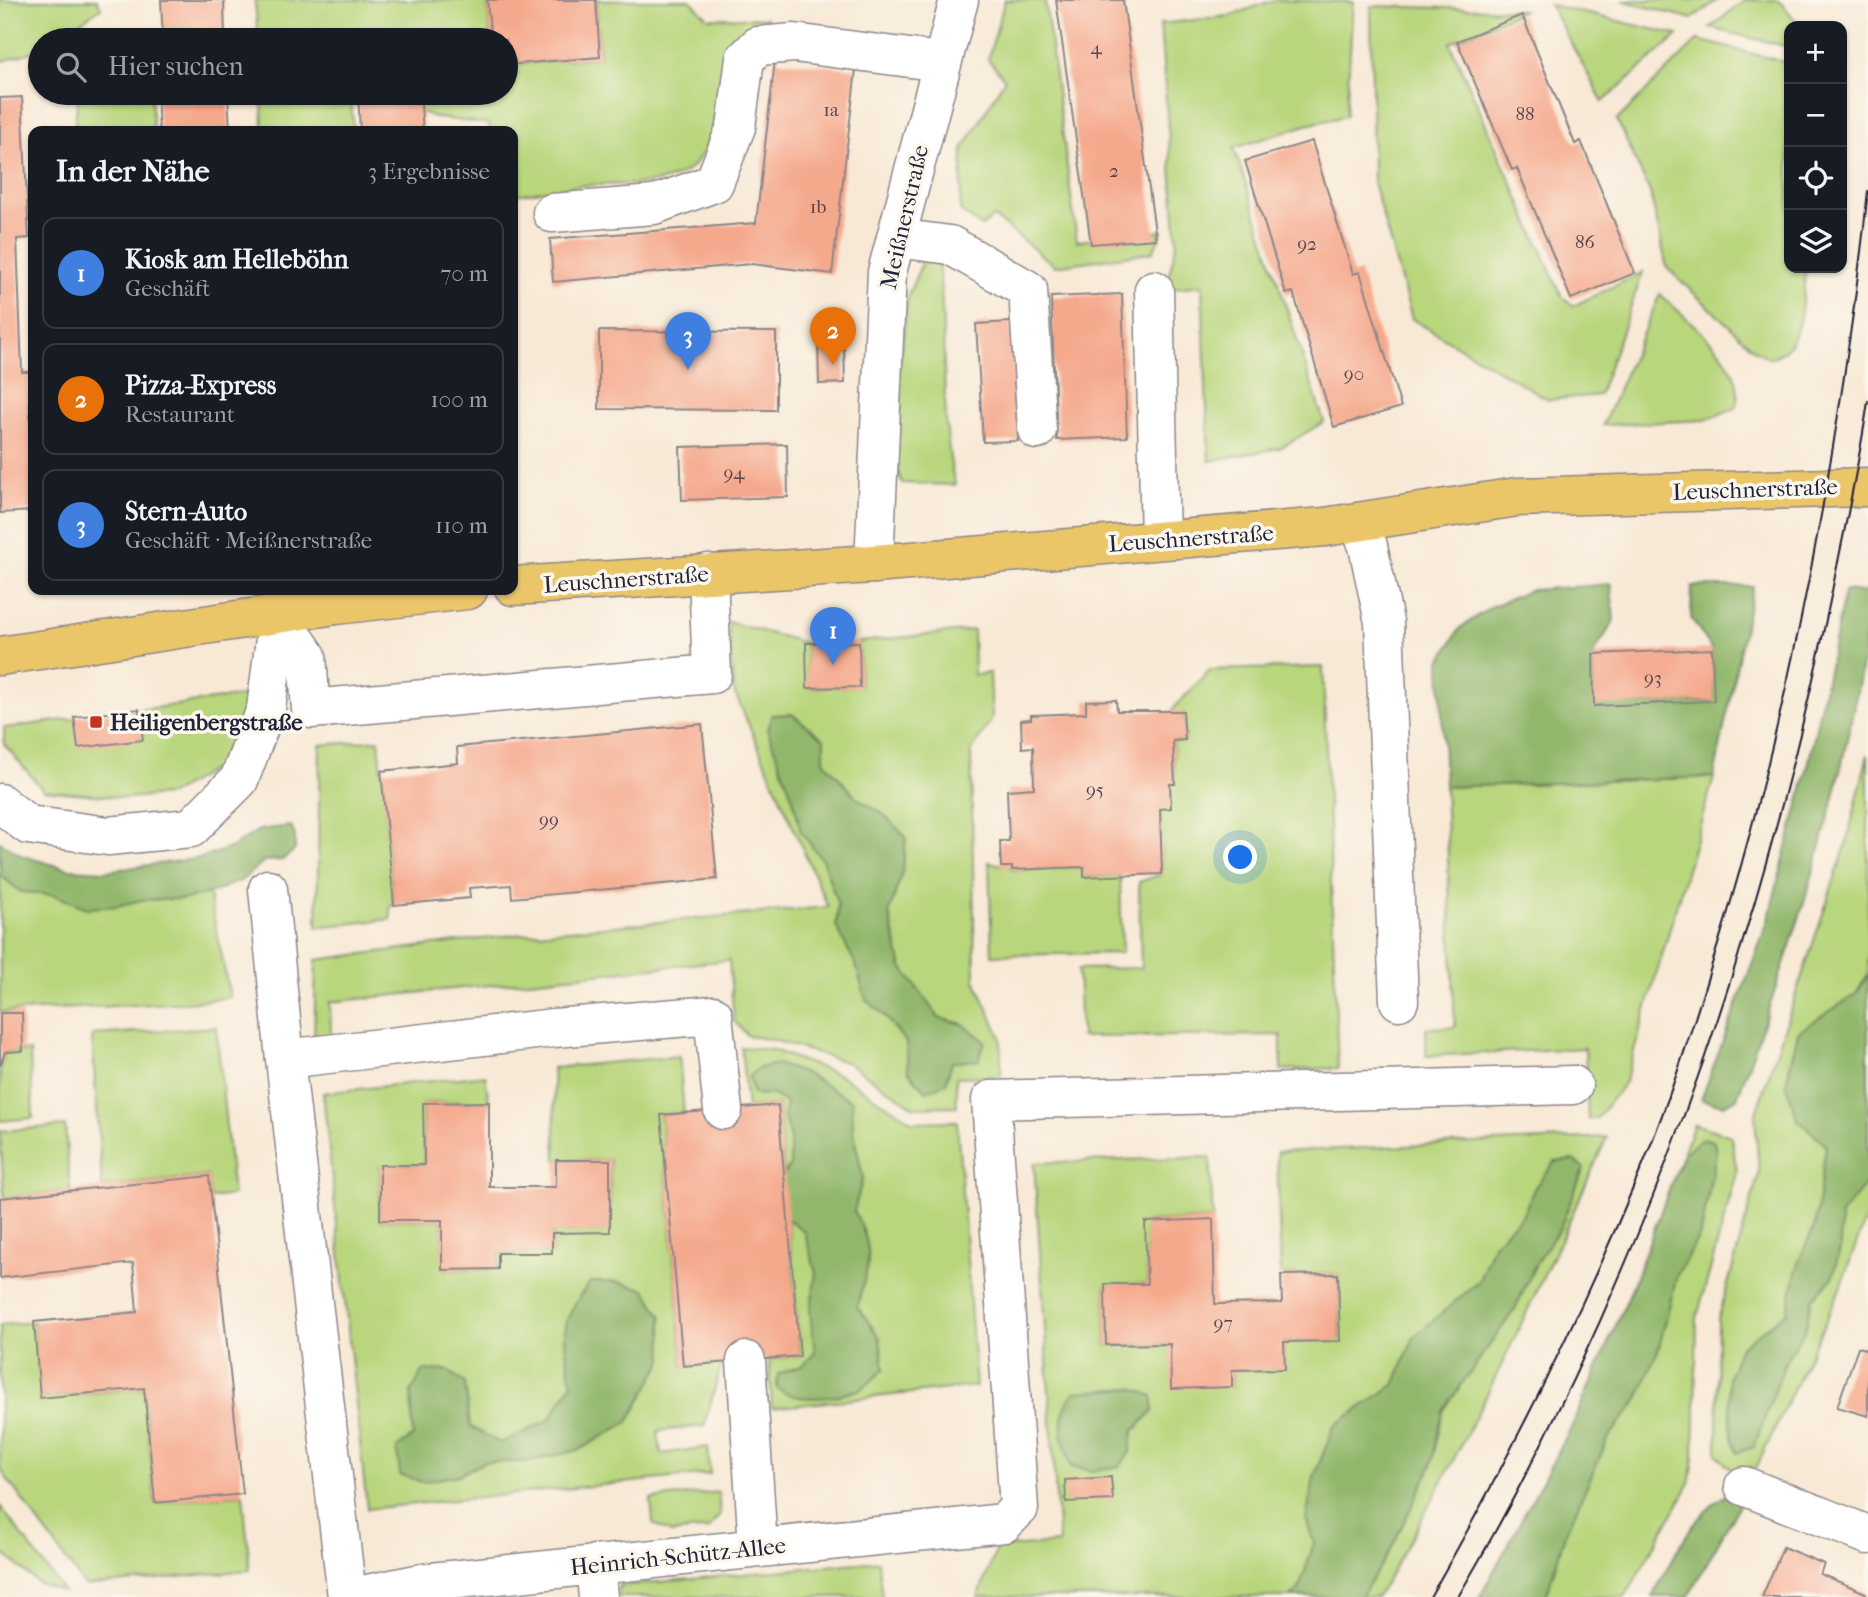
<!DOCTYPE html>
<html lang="de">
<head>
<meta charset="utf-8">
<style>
  body { margin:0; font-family:"IM FELL French Canon",serif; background:#242831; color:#f1f3f6 }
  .controls { position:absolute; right:21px; top:21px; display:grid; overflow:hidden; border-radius:14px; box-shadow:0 2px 5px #0004 }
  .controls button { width:63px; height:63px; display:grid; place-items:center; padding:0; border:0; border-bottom:2px solid #363941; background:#171b24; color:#f1f3f6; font:35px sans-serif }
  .you { position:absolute; left:1241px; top:858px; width:24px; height:24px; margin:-18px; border:5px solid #fff; border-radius:50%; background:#1a73e8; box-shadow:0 0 0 10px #1a73e833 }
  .badge { display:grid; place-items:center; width:46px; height:46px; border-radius:50%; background:#ea580c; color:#fff; font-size:23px; font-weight:700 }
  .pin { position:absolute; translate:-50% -58px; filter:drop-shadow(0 2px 4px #0008) }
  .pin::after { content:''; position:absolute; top:37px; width:24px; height:21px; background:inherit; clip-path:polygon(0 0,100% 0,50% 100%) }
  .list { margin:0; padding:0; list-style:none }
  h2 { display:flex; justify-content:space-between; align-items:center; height:91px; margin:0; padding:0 28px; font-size:30px }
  h2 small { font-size:23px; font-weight:400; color:#9ea1a6 }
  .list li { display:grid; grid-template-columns:46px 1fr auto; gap:21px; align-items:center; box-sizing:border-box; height:112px; margin:0 14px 14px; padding:0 14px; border:2px solid #363941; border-radius:14px }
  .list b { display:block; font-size:26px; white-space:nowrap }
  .list p { margin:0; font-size:23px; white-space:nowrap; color:#9ea1a6 }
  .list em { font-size:23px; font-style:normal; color:#9ea1a6 }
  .icon { flex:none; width:38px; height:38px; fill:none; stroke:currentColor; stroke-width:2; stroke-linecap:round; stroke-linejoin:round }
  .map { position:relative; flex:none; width:1868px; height:1597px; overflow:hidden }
  .search { position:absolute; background:#171b24; box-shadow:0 2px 5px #0004; left:28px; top:28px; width:490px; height:77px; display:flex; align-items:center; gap:18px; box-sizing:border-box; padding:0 24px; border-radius:38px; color:#9ea1a6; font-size:26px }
  .panel { position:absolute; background:#171b24; box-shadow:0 2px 5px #0004; left:28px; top:126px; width:490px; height:469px; border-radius:14px }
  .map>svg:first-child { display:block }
  .green { fill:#b8d67c; stroke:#6d7c5c; stroke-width:2 }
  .forest { fill:#92b76c; stroke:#5a6c54; stroke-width:2 }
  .building { fill:#f5a98c }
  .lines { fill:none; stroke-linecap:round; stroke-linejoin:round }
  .minor-casing { stroke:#8d8688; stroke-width:41 }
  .major-casing { stroke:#8d8688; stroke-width:41 }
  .minor { stroke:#fff; stroke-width:38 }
  .major { stroke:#ebc669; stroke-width:38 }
  .tram { stroke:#22223b; stroke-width:2 }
  .poi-dot { fill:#c8321e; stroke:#fbf7ec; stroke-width:2.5 }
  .labels { text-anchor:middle; stroke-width:7; stroke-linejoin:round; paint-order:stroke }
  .number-label { font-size:19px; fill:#57444f }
  .street-label { font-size:23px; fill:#22223b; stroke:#fbf7ec }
  .poi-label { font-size:23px; font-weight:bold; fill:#22223b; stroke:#fbf7ec; text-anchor:start }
</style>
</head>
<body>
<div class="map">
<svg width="1868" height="1597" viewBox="0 0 1868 1597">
  <rect width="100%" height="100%" fill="#fbf7ec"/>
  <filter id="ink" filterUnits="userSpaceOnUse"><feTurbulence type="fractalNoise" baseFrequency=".0143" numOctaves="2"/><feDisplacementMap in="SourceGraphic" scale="14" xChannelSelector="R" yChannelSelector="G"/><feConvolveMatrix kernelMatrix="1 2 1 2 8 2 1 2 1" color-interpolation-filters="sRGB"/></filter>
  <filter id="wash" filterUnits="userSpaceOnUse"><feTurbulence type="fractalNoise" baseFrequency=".00686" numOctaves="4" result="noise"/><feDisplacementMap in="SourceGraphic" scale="28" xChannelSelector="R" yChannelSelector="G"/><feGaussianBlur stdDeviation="1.57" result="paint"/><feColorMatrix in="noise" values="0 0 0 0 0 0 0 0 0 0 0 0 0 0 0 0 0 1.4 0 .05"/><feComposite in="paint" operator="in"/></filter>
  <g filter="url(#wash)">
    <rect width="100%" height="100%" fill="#f8e9d6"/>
    <g class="green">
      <polygon points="0,0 97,0 101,8 53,40 40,40 38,50 0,62"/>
      <polygon points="255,0 487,0 491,40 258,40"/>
      <path d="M596,0H690L708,18H767V26L747,29C715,68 725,86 713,129C709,143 700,161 688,170C661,189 619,183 588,185C563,187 538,192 513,195V131H490L489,124L438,118L364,93H506V65L600,57Z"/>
      <polygon points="1005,0 1045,0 1077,241 1162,231 1153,252 1055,266 994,217 981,226 960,211 963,149 1005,79 988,59"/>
      <polygon points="1274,0 1353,2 1346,116 1306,125 1234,148 1324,422 1280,448 1209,461 1202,285 1165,289 1177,243 1160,24 1229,16"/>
      <polygon points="1621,0 1718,0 1692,19"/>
      <polygon points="1745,0 1779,0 1800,26 1789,26 1789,47 1710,28"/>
      <polygon points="1550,5 1678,35 1603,102"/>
      <polygon points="1371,6 1524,10 1450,43 1562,297 1573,306 1643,272 1599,395 1549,400 1412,319 1373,182"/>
      <path d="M1698,40L1789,63V268H1806C1801,299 1805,350 1769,358L1755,350L1667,268L1650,192L1617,120Z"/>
      <polygon points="83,93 151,93 153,131 74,131 78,99"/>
      <polygon points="343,93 350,93 354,131 263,131 262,102 303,103"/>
      <path d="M925,256L937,257C949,332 938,411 955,485L902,483L893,457L897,387L908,295Z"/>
      <path d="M1660,294C1688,322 1752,365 1735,408L1705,420L1603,425Z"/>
      <polygon points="728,622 806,643 808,688 860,686 859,642 973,630 974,675 990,673 992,719 971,752 975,980 1001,1038 1001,1076 956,1077 957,1106 914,1107 848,1063 774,1040 748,1036 734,1021 729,960 330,1002 331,1037 314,1045 316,960 513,935 828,907 734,691"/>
      <polygon points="1323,667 1338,1068 1281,1070 1281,1035 1081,1037 1078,969 1141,968 1139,882 1162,874 1160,809 1170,784 1175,783 1173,741 1185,740 1183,712 1173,712 1173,709 1210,670"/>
      <polygon points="250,695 218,766 170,795 125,798 43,790 4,744 4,728"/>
      <polygon points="379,740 394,905 390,906 391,919 317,927 320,745"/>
      <polygon points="1868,754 1868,1213 1835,1301 1751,1479 1727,1466 1717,1454 1718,1320 1759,1173 1755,1116 1846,845"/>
      <polygon points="1714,777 1625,1082 1597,1119 1588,1119 1585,1048 1426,1056 1426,1028 1455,1027 1445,787"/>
      <polygon points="0,855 68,877 205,875 230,997 193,1002 0,1012"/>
      <polygon points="989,862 1012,867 1012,870 1084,867 1085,877 1120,875 1122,953 992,955"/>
      <polygon points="216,1027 233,1195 211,1198 208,1176 102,1187 92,1035"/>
      <polygon points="741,1047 773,1050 840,1075 913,1122 957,1121 976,1386 772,1408 769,1359 800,1356 778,1105 747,1108"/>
      <polygon points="30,1051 33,1118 0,1121 0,1067 5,1052"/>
      <polygon points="679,1056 684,1113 661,1115 683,1366 722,1363 704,1426 658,1431 661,1454 708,1447 710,1474 367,1509 323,1093 485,1075 489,1102 423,1103 424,1165 380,1166 380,1220 442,1220 443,1270 498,1269 498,1253 552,1253 552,1233 610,1231 610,1160 556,1160 553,1068"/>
      <polygon points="1694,1124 1731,1136 1737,1173 1697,1317 1694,1459 1690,1483 1625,1597 1480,1597 1572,1426 1628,1298"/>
      <polygon points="65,1126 70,1191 4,1198 0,1131"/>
      <path d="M1607,1137C1537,1293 1465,1450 1377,1597H978L997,1548L1059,1543L1034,1163L1210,1157L1213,1219L1146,1222L1147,1284L1105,1285L1106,1345L1170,1344L1232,1387V1370L1284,1368V1342L1340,1340L1338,1274L1281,1275L1277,1152Z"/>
      <polygon points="34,1322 41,1398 144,1388 155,1503 243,1494 250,1570 85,1586 0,1469 0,1325"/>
      <polygon points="718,1492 720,1514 709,1529 671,1533 653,1523 651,1499"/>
      <polygon points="0,1506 64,1592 38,1583 0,1550"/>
      <polygon points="878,1561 882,1597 619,1597 618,1586"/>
    </g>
    <g class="forest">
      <polygon points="1611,584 1614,621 1593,654 1595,705 1713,701 1712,649 1691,618 1692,586 1753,586 1714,777 1445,787 1440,662 1460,628 1491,607 1531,590"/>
      <path d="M1845,590L1868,593C1868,640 1859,684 1849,730C1824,856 1780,977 1737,1098L1724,1105L1701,1100L1767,924L1808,766Z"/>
      <polygon points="792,714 824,739 824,761 858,799 881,812 906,837 903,869 889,913 902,967 939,1018 963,1024 985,1041 979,1060 952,1062 946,1083 926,1091 908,1071 906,1042 881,1012 866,1000 855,963 836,926 838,905 823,861 801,832 793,799 767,729 772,715"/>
      <polygon points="291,826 295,836 295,850 282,860 264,861 242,880 216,891 187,899 141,900 117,906 87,908 54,895 21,892 0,875 0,842 23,856 68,869 105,871 202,858 232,847 259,830"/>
      <polygon points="1868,974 1868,1181 1841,1215 1840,1249 1832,1279 1812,1299 1805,1331 1787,1358 1754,1447 1737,1453 1732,1438 1728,1378 1740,1347 1787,1312 1799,1260 1815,1225 1826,1145 1797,1119 1786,1083 1798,1032 1856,994"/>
      <path d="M777,1064L809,1075L852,1101L853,1132L863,1177L854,1211C876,1252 869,1263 857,1306L880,1338L884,1369C876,1376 867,1387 858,1390C834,1398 797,1404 777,1388L778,1374L801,1366L815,1353L810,1312L816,1273L804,1231L777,1211L776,1187L790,1165V1139L784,1116L786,1103L773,1095L753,1094L749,1076L757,1069Z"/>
      <polygon points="1703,1138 1714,1141 1716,1153 1701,1233 1677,1275 1659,1348 1638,1399 1608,1439 1565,1534 1546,1597 1480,1597 1572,1426 1628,1298 1683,1154"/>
      <polygon points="1573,1160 1584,1168 1560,1228 1536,1263 1515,1309 1443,1411 1431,1467 1390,1551 1361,1597 1291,1597 1299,1589 1314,1543 1306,1519 1314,1477 1334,1426 1394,1385 1414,1337 1479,1281 1493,1244 1522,1216 1535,1187 1555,1162"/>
      <path d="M590,1282H617L645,1289L662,1317L663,1361L628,1422L579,1450L527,1462H484L459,1475L422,1482L400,1475L397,1448L413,1436L411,1392L423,1371L447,1370L465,1383L470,1426L500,1443L548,1421L572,1384C563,1334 557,1324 590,1282Z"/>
      <path d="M1132,1388L1153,1396V1411L1133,1432L1130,1452L1120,1466L1093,1471L1071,1467C1062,1435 1054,1421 1074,1392Z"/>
      <path d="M1724,1496L1743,1498L1688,1597H1652C1672,1561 1689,1519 1724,1496Z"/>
    </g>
    <g id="blocks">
      <g class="building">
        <polygon points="161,0 224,0 225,40 163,40"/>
        <polygon points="487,0 596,0 600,57 506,65 506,40 491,40"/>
        <polygon points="1056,0 1123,0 1156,239 1091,244"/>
        <polygon points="1522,15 1575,144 1581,141 1635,273 1571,299 1517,168 1512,170 1457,41"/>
        <polygon points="775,60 856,69 832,274 751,264 553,282 550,239 756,223"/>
        <polygon points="157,93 228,93 230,131 159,131"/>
        <polygon points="358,93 420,93 423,131 360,131"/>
        <polygon points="22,97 29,238 17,239 22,372 29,372 33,511 0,513 0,98"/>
        <polygon points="1312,141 1353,274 1360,272 1401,407 1334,427 1293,292 1286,294 1245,161"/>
        <polygon points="1122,294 1127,437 1057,440 1051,297"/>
        <polygon points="1011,322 1018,441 983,442 976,324"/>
        <polygon points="599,331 776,332 776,410 599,409"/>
        <polygon points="818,342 844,342 845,383 819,384"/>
        <polygon points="787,444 788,497 682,500 680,447"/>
        <polygon points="859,642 860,687 807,688 806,643"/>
        <polygon points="1712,649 1714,701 1594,706 1593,654"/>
        <polygon points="1116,700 1117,711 1183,711 1185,740 1173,741 1175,784 1170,784 1171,808 1160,809 1162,874 1084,877 1084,867 1012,870 1012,867 1001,867 1000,841 1009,841 1007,790 1034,788 1033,747 1022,748 1021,720 1031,719 1031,715 1086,713 1086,701"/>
        <polygon points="139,709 143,740 78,748 74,717"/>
        <polygon points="702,724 717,879 512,898 511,885 469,888 470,898 394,905 381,771 458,763 457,747"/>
        <polygon points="0,1013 22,1013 23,1051 5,1052 0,1066"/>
        <polygon points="489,1102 489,1187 556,1187 556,1160 610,1160 610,1232 552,1233 552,1253 498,1253 498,1269 442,1270 442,1220 380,1220 380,1165 424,1165 423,1103"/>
        <polygon points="778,1105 800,1356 683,1366 661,1115"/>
        <polygon points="209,1176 243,1494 155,1503 144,1388 40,1398 34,1322 137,1312 133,1263 0,1278 0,1198"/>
        <polygon points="1213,1219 1215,1304 1282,1303 1281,1275 1338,1274 1340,1341 1284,1342 1285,1369 1232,1370 1232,1387 1171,1389 1170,1344 1106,1345 1105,1284 1147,1284 1145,1222"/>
        <polygon points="1858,1347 1868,1350 1868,1416 1837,1407"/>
        <polygon points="1111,1477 1113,1500 1066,1502 1065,1480"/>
        <polygon points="1783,1547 1824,1564 1820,1574 1866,1593 1864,1597 1762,1597"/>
      </g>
    </g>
  </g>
  <g filter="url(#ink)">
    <use href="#blocks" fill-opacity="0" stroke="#8d8688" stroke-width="2"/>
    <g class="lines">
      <defs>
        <g id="minor">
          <polyline points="552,213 654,205 714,183 736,127 745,59 758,46 794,43 941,62"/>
          <polyline points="896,238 950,245 1028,290 1037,430"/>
          <polyline points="1154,290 1160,540"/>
          <polyline points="1359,522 1368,546 1384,622 1399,1001"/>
          <polyline points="874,564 887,272 959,0"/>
          <polyline points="278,615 307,656 311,709 712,674 708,573"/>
          <polyline points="0,803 28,825 108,836 191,828 239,780 266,709 278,615"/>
          <polyline points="268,889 285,1059"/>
          <polyline points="746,1361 758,1547"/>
          <polyline points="1744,1486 1868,1535"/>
          <polyline points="595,1564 598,1597"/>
          <polyline points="347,1597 285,1059 554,1028 713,1015 723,1110"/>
          <polyline points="352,1597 421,1583 1004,1523 1019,1508 991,1100 1573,1085"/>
        </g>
        <g id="major">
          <polyline points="513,586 874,564 1325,527 1517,497 1868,487"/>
          <polyline points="0,656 336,605 468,590"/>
        </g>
      </defs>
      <use href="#minor" class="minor-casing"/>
      <use href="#major" class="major-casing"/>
      <use href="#minor" class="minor"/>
      <use href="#major" class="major"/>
      <g class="tram">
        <path d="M1430,1597C1509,1460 1580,1316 1641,1169C1675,1087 1701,1000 1727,915C1797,676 1841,438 1868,191"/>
        <path d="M1458,1597C1638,1290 1760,943 1831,596C1844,531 1859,466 1868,401"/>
      </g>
    </g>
  </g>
  <rect class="poi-dot" x="89" y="715" width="14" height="14" rx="3.5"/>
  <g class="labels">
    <g class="number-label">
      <text x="1096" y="54">4</text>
      <text x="831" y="116">1a</text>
      <text x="1525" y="120">88</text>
      <text x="1114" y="177">2</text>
      <text x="818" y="213">1b</text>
      <text x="1585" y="248">86</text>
      <text x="1307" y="250">92</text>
      <text x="1354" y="380">90</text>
      <text x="734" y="479">94</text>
      <text x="1653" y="684">93</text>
      <text x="1095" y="796">95</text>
      <text x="549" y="826">99</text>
      <text x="1223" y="1329">97</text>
    </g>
    <g class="street-label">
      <text transform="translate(904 217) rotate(-77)" y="8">Meißnerstraße</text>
      <text transform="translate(1755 489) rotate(-2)" y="8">Leuschnerstraße</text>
      <text transform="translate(1191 538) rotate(-4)" y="8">Leuschnerstraße</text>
      <text transform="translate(626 579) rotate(-4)" y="8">Leuschnerstraße</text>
      <text transform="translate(678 1556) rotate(-6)" y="8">Heinrich-Schütz-Allee</text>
    </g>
    <g class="poi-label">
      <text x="110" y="730">Heiligenbergstraße</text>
    </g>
  </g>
</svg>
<div class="controls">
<button>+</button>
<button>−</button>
<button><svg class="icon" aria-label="locate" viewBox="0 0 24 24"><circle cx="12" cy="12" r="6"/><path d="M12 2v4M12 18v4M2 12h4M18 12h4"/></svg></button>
<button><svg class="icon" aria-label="layers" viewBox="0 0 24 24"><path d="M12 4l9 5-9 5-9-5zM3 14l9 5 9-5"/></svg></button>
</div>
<div class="you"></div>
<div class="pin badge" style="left:833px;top:665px;background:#3f7fe0">1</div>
<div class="pin badge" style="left:833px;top:365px;background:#e8710a">2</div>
<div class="pin badge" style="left:688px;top:370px;background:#3f7fe0">3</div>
<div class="search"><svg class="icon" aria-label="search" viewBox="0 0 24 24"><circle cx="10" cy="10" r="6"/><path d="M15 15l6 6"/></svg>Hier suchen</div>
<section class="panel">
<h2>In der Nähe<small>3 Ergebnisse</small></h2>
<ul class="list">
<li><span class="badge" style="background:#3f7fe0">1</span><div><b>Kiosk am Helleböhn</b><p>Geschäft</p></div><em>70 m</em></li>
<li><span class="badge" style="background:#e8710a">2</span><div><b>Pizza-Express</b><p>Restaurant</p></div><em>100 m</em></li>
<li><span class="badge" style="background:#3f7fe0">3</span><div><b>Stern-Auto</b><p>Geschäft · Meißnerstraße</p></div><em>110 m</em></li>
</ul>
</section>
</div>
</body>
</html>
